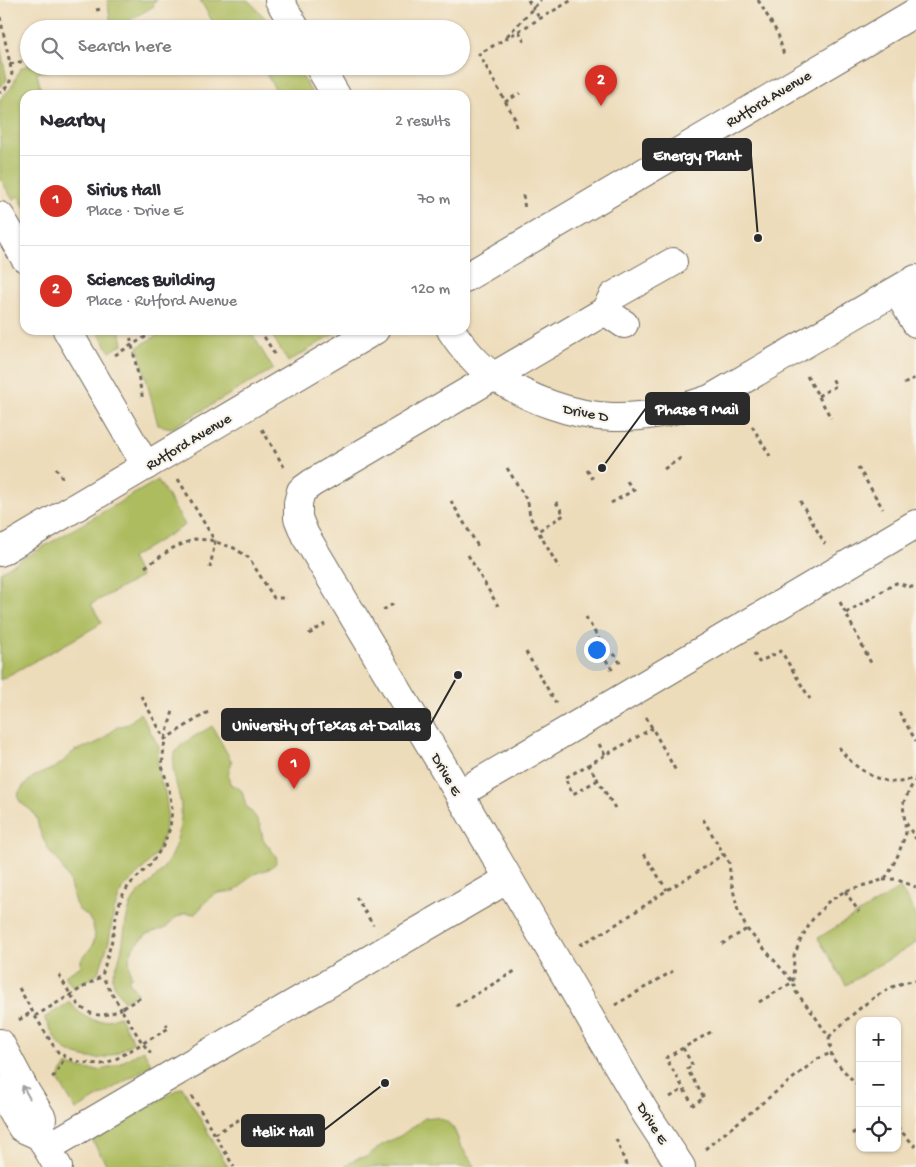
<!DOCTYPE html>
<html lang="en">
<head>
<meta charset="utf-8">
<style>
  body { margin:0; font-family:"Gochi Hand",sans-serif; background:#f2f2f3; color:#2b2b33 }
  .controls { position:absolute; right:15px; bottom:15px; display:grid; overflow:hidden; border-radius:10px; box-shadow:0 1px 4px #0004 }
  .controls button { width:45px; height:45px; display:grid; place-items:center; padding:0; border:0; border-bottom:1px solid #e1e1e2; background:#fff; color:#2b2b33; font:25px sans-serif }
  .you { position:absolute; left:596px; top:649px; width:18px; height:18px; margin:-12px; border:4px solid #fff; border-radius:50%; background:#1a73e8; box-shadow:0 0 0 8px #1a73e833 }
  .badge { display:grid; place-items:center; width:32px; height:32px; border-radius:50%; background:#d93025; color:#fff; font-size:16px; font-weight:700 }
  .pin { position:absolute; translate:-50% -41px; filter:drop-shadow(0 1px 2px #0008) }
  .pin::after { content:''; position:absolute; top:26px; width:18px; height:15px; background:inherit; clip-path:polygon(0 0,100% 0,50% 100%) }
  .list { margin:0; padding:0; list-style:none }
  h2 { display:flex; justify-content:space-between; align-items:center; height:65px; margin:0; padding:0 20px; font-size:21px }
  h2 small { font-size:16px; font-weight:400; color:#7c7c81 }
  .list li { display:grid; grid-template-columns:32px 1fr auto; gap:15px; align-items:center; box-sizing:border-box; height:90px; padding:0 20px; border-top:1px solid #e1e1e2 }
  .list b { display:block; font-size:19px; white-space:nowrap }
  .list p { margin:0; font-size:16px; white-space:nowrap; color:#7c7c81 }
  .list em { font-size:16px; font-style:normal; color:#7c7c81 }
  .icon { flex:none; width:28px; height:28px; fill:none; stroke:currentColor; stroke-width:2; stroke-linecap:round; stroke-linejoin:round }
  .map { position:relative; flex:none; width:916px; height:1167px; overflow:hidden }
  .search { position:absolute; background:#fff; box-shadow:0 1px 4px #0004; left:20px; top:20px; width:450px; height:55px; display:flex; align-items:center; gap:12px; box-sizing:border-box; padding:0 18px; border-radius:28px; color:#7c7c81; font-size:19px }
  .panel { position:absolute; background:#fff; box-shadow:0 1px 4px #0004; left:20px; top:90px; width:450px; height:245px; border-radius:15px }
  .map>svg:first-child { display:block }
  .green { fill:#adbc5e; stroke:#6c7444 }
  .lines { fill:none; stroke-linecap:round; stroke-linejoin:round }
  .minor-casing { stroke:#6f695d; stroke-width:30 }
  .path { stroke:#6f695d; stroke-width:3; stroke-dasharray:4 4; stroke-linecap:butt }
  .minor { stroke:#fff; stroke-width:28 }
  .oneway { stroke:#a0a0a0 }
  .labels { text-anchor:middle; stroke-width:4; stroke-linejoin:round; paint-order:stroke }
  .street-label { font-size:15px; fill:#2b2b2b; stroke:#f7f3e8 }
  .leader { fill:none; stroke:#2b2b2b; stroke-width:2 }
  .callout-dot { fill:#2b2b2b; stroke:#f7f3e8; stroke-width:2 }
  .callout { fill:#2b2b2b; stroke:#2b2b2b; stroke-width:2 }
  .callout-label { font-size:16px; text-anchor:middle; font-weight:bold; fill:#fff }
</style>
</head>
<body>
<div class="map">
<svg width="916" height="1167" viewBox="0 0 916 1167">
  <rect width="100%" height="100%" fill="#f7f3e8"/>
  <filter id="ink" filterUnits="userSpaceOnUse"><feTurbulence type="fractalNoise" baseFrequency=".02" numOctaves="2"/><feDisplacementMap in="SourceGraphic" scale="10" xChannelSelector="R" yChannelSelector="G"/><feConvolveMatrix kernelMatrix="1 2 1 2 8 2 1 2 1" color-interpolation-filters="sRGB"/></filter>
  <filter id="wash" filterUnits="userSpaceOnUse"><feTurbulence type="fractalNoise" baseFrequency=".0096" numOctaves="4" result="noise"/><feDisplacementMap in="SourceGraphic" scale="20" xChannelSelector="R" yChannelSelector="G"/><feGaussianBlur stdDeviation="1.12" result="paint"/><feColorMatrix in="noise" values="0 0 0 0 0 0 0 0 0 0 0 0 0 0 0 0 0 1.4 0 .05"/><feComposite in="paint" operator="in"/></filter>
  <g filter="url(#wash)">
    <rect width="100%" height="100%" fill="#eddcba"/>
    <g class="green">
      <polygon points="107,0 157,0 153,3 154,6 118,27 118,29 112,29"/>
      <polygon points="200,0 248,0 265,18 273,29 217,29"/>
      <polygon points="0,46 7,80 0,87"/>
      <polygon points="29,64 29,66 72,66 37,73 42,95 25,95 25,208 18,196 13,200 0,178 0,99 11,88 20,69"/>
      <polygon points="261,66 296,66 313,95 279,95"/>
      <polygon points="97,330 120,330 123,344 110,352"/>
      <polygon points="166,330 250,330 273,369 172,428 158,425 138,347"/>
      <polygon points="269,330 332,330 334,334 288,362"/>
      <path d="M158,480L185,525L131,558L141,577L91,604L102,623C69,643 34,661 0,680V572Z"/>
      <polygon points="140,713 159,747 158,762 159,775 161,782 165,792 167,806 167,815 164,833 157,853 142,870 122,889 114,911 109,941 100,969 96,975 73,988 65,976 81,966 81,960 93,945 95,935 93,925 87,915 79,910 75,903 69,880 60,864 48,849 39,829 37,819 32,811 21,803 18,798 19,792 24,785 33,777 56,767 64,761 69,755 76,750 92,745 100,741 117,727 128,724"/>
      <path d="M212,726L232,762C229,770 227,775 230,784L237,787L242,791L246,806L255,816L260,825L263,839L276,856L277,861C270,873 261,869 251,876C244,880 242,888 234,891C226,893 217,891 211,897C205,901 201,909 195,914L185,913L175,918L166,928L147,934L133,948L129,958L131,978L128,979L137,994L124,1001C120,995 115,988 113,981C111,974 118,966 119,959C125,941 124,916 133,900C138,892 146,887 152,881C163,871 172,856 176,843C179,832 182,820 181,809C181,792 166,764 177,750C182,742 203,732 212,726Z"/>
      <polygon points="900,888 916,914 916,943 846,985 818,938"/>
      <path d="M70,1002C84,1020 97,1026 119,1016L134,1042C115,1054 104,1063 80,1056C75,1055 67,1051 63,1048C55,1040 50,1028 44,1018Z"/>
      <path d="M143,1050L152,1065L76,1110L59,1081L61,1073L67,1065C105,1076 111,1068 143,1050Z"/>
      <polygon points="182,1087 228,1167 108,1167 92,1140"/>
      <path d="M434,1117C444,1119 453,1124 456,1134C459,1139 459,1145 463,1149C467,1156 471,1159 474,1167H345L349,1163L358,1158L366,1157L383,1144L400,1136L425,1118Z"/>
    </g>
  </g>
  <g filter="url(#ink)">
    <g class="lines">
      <defs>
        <g id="minor">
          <polyline points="279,0 296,29"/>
          <polyline points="319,66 336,95"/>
          <polyline points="0,216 25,258"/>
          <polyline points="465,278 916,12"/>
          <polyline points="897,291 916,323"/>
          <polyline points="605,311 613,296 673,262"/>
          <polyline points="624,324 605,311 312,483 301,491 298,503 298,518 305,535 441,763 645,1112 681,1167"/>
          <polyline points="67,330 146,466"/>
          <path d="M451,330C461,346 479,367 495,377C529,399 572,416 613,417C647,418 678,410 710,399L916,279"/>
          <polyline points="0,552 375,330"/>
          <polyline points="459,794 585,720 916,524"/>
          <polyline points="0,1043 26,1092 42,1118 40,1136"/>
          <polyline points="0,1090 22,1128 40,1136 58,1167"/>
          <polyline points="47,1148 171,1075 508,879"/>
        </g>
      </defs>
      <use href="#minor" class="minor-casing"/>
      <g class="path">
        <polyline points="528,0 540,19"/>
        <polyline points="758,0 778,34 784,55"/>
        <polyline points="96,10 102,9"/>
        <polyline points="0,17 12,73 9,85 0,93"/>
        <polyline points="519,31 525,43"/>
        <polyline points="507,36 541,0"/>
        <polyline points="10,64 29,60"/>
        <polyline points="505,102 520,93"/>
        <polyline points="516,127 515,119 479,54 572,0"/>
        <polyline points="523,195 525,210"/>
        <polyline points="129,330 143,400"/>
        <polyline points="260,330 276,356"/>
        <polyline points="115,355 157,330"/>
        <polyline points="807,376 831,418"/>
        <polyline points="904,384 916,377"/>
        <polyline points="818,396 836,386 832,378"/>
        <polyline points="752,426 770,456"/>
        <polyline points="262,429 284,467"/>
        <polyline points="858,467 883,509"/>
        <polyline points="56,468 63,480"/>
        <polyline points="507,468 528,502 530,517 538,531"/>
        <polyline points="664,469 684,456"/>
        <polyline points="587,470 593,479"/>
        <polyline points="178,479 215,541 210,568"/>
        <polyline points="627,481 633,490"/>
        <polyline points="451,501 479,548"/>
        <polyline points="800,501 825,544"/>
        <polyline points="556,502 564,515 538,531 559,568"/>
        <polyline points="611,503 636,489"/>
        <polyline points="468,555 498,606"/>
        <polyline points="145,567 173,548 195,539 210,540 234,548 249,558 274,598 287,598"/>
        <polyline points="840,602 871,663"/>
        <polyline points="383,610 395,603"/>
        <polyline points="846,613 896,583 916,588"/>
        <polyline points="586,617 605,650 606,660 613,671"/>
        <polyline points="309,634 325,624"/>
        <polyline points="606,650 615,655 622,666"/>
        <polyline points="526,652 556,703"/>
        <polyline points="754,653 759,662 781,651 810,699"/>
        <polyline points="141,696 165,739 208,712"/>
        <polyline points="899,712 916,741"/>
        <polyline points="646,717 676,771"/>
        <polyline points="599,744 605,755"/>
        <path d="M839,747C851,766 877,784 900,782C905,781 911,779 916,778"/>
        <polyline points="588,764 615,808"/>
        <polyline points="598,780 573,794 565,778 653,728"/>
        <polyline points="703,819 729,863 731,881 738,911 747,929 793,982 796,992 814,1015 829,1037 832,1058 860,1088"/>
        <polyline points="906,823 916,839"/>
        <polyline points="644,854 667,890"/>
        <polyline points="883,880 895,879 916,887"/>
        <polyline points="845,891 859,912"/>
        <polyline points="356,897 373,925"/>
        <polyline points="722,944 747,929"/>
        <polyline points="580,945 609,929 644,906 667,890 704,868 723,854"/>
        <path d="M59,975C74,1001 87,1027 121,1009L102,976"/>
        <polyline points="19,988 35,1016 102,976 112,940 116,917 121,898 129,885 150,865 163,846 170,828 172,809 169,789 162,766 165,739 173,711"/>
        <polyline points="140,998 121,1009 143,1044 151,1053"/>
        <polyline points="759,1002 793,982 794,956 800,941 812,920 828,902 845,891 882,880 888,875 898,855 906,833 903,804 911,787 916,780"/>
        <polyline points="615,1005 673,971"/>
        <polyline points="456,1006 515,971"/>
        <polyline points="35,1016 53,1045 58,1052 69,1059 84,1063 102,1064 114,1060 169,1028 166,1024"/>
        <polyline points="19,1020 33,1011"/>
        <path d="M829,1037C850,1016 885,982 916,981"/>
        <polyline points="683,1048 666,1058 693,1105 704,1098 687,1069 693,1066 683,1048 711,1032"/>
        <polyline points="52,1077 55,1075 65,1057"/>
        <polyline points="192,1096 234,1167"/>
        <polyline points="670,1097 684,1089"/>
        <polyline points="897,1127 916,1147"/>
        <polyline points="215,1134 245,1116"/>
        <polyline points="852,1134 860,1127"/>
        <polyline points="616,1139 627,1167"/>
        <polyline points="705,1149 817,1059 831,1053"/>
        <polyline points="915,1167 916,1166"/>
      </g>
      <use href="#minor" class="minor"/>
    </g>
    <defs><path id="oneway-shaft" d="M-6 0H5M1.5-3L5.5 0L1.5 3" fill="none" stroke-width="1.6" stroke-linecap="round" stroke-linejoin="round" transform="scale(1.25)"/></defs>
    <use class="oneway" href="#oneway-shaft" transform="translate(26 1092) rotate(-119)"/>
  </g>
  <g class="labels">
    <g class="street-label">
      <text transform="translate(768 98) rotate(-31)" y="5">Rutford Avenue</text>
      <text transform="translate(586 412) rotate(11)" y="5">Drive D</text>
      <text transform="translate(188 441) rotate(-31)" y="5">Rutford Avenue</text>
      <text transform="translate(447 774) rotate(60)" y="5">Drive E</text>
      <text transform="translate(653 1123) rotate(58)" y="5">Drive E</text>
    </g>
  </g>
  <path class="leader" d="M758 238L751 155M602 468L646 408M458 675L430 725M385 1083L324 1130"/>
  <g class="callout-dot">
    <circle cx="758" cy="238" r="5"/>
    <circle cx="602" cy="468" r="5"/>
    <circle cx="458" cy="675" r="5"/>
    <circle cx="385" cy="1083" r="5"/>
  </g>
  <g class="callout">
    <rect x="643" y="139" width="108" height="31" rx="5"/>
    <rect x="646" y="393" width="103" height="31" rx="5"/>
    <rect x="222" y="709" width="208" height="31" rx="5"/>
    <rect x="242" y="1115" width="82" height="31" rx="5"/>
  </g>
  <g class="callout-label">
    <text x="697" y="160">Energy Plant</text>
    <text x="697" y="414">Phase 9 Mail</text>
    <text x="326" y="730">University of Texas at Dallas</text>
    <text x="283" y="1136">Helix Hall</text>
  </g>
</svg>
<div class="controls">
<button>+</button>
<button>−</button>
<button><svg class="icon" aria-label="locate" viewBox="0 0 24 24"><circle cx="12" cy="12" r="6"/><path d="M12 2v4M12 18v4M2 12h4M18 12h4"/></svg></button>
</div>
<div class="you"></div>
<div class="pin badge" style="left:294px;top:789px">1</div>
<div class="pin badge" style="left:601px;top:106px">2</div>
<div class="search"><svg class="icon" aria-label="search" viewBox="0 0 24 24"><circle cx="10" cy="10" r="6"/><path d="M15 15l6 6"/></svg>Search here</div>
<section class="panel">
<h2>Nearby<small>2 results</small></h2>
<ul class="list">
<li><span class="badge">1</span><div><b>Sirius Hall</b><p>Place · Drive E</p></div><em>70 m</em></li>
<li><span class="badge">2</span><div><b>Sciences Building</b><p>Place · Rutford Avenue</p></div><em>120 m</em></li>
</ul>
</section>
</div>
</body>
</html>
